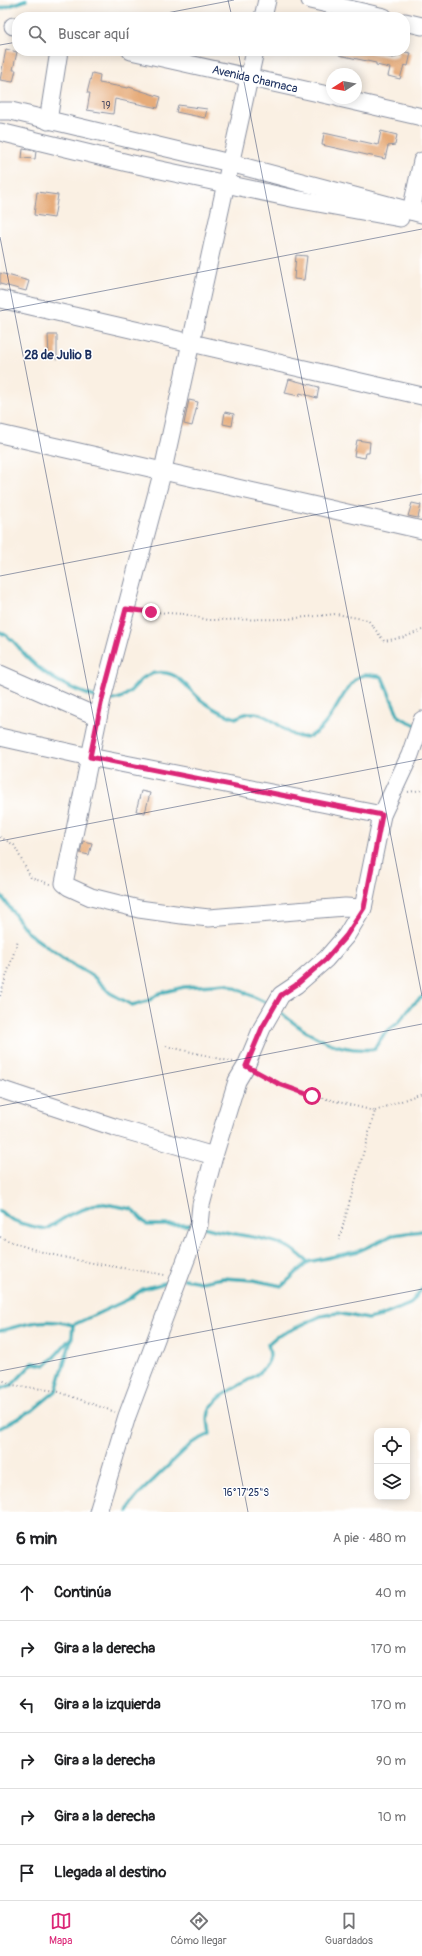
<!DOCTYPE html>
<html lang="es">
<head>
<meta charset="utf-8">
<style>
  body { margin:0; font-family:Pangolin,sans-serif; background:#f2f2f2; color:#202124 }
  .controls { position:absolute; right:12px; bottom:12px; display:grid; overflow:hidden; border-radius:8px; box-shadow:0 2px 10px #0003 }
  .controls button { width:36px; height:36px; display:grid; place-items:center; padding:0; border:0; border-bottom:1px solid #e0e0e0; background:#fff; color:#202124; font:20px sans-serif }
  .compass { position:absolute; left:326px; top:68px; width:36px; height:36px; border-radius:50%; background:#fff; box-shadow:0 2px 10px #0003; rotate:259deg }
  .stop { position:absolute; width:12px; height:12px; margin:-9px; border:3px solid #db2777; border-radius:50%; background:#fff }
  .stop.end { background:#db2777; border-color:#fff; box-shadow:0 1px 4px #0008 }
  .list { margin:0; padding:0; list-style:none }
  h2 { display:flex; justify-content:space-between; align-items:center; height:52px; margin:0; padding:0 16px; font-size:17px }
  h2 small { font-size:13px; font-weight:400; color:#757577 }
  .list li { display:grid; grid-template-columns:26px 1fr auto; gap:12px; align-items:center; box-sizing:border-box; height:56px; padding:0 16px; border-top:1px solid #e0e0e0 }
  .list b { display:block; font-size:15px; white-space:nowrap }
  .list em { font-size:13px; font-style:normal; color:#757577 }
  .icon { flex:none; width:22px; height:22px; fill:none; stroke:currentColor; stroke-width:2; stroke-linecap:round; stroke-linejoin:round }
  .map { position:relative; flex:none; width:422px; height:1512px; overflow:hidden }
  .search { position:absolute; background:#fff; box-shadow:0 2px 10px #0003; left:12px; right:12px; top:12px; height:44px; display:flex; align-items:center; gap:10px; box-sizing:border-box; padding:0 14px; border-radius:16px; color:#757577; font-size:15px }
  .sheet { height:388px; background:#fff }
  nav { display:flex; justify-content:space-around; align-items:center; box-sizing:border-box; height:56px; border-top:1px solid #e0e0e0; background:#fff; font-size:11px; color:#757577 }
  nav a { display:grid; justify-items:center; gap:2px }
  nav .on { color:#db2777 }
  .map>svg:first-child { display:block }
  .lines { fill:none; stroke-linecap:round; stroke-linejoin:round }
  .stream { stroke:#3aabb5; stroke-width:3.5 }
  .building { fill:#e6ac7a }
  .minor-casing { stroke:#8a90a0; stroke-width:19 }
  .path { stroke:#8a90a0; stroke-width:2; stroke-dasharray:1 3; stroke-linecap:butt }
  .minor { stroke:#fff; stroke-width:17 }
  .route { stroke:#db2777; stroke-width:5 }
  .ticks { fill:none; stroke:#1b2f5e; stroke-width:1; stroke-opacity:0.45 }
  .labels { text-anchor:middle; stroke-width:3; stroke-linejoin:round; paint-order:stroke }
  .number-label { font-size:10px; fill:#4e4e65 }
  .street-label { font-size:12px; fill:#1b2f5e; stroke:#fff }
  .neighbourhood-label { font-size:13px; font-weight:bold; fill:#1b2f5e; stroke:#fff }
  .ticks-label { font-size:10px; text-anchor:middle; fill:#1b2f5e; stroke:#fff; stroke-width:3; stroke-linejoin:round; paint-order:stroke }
</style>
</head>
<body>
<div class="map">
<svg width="422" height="1512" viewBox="0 0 422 1512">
  <rect width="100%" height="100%" fill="#fff"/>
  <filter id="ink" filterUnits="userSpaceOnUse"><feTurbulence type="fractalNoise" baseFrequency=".025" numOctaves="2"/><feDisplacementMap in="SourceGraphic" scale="8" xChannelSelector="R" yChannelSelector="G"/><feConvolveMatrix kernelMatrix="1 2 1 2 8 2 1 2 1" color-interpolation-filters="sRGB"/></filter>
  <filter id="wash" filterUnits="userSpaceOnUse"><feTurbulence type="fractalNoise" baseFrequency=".012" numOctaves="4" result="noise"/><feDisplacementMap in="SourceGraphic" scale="16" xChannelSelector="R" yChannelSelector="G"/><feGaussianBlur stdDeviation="0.9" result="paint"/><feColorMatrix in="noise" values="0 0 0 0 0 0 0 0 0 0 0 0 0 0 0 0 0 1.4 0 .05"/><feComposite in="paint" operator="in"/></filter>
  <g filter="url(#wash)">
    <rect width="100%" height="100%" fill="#faf0e3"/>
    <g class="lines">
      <g class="stream">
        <polyline points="0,9 26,0"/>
        <path d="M0,632C16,640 17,647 29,659C47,678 73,690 98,698"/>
        <path d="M106,700C134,702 134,676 155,673C178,669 186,688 201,700C210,707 225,715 236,718C270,698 285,746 310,736C335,725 344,679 364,675C369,674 377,676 382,677L399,717L416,725"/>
        <polyline points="0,894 28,933 68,962 93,976 110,993 132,1005 148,1001 160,993 184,987 227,984 271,1005"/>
        <path d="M277,1009C304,1034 337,1053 374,1049L384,1034L399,1022L411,1006L422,997"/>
        <path d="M0,1211C12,1223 30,1226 46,1229L71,1214L100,1203L132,1209L147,1225H194"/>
        <path d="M204,1227C232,1236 261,1235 288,1247C295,1250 302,1257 308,1262L359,1251L393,1235L422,1231"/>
        <polyline points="184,1279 201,1282 223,1278 253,1280 282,1286 308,1262"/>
        <path d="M0,1331C27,1324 44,1317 73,1325"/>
        <path d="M0,1389L12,1385L33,1363L45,1365C56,1357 62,1347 71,1338"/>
        <polyline points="0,1428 33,1410 56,1391 72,1337 73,1325 129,1299 143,1289 172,1281"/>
        <path d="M128,1512L131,1504L141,1492L192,1443L210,1434C209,1428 207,1418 209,1412C218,1387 266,1381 270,1356C270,1352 269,1348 268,1344L276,1337L321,1316L337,1313L368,1319L381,1316L410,1304L422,1289"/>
      </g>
    </g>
    <g id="blocks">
      <g class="building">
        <polygon points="6,49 17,52 13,70 16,70 13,82 0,80"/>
        <polygon points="339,51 371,51 371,53 393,58 397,57 399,51 411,53 408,66 404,65 400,79 388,76 390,68 376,65 376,63 339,55"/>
        <polygon points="92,73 100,75 99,83 128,88 129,87 161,97 158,108 115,99 113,114 87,110 90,93 87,93"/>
        <polygon points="178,105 207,109 205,118 176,112"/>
        <polygon points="381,131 397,135 395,145 388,146 385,159 322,145 324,133 378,145"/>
        <polygon points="23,149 36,151 35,159 22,158"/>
        <polygon points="37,192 58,195 54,218 34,215"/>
        <polygon points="296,255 307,256 304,280 294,279"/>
        <polygon points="0,273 29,281 26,291 0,284"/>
        <polygon points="48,335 57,335 57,359 49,357"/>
        <polygon points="289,379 319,387 317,398 300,393 299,396 285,393"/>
        <polygon points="189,400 198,402 192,426 184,424"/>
        <polygon points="225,412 234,414 232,426 223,424"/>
        <polygon points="357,440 370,442 369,453 366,453 365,458 354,456"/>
        <polygon points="412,503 421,505 418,518 408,516"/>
        <polygon points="141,791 150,793 145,813 136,811"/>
        <polygon points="83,841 92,843 89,855 80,853"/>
      </g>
    </g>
  </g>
  <g filter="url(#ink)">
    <use href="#blocks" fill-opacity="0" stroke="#8a90a0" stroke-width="1"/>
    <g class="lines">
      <defs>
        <g id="minor">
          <polyline points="310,0 384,17"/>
          <polyline points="263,17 267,0"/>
          <polyline points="405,22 422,26"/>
          <polyline points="13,26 17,26"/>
          <polyline points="131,51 332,96"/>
          <polyline points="255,51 163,470 102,699 64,883 69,887 91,897 139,909 182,915 209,918 345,907 363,908"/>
          <polyline points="339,98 422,117"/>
          <polyline points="0,111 11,111 230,163 422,214"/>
          <polyline points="48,121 59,51"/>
          <polyline points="0,132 128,163 296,199 400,218"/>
          <polyline points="411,211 422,161"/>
          <polyline points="0,299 422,396"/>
          <polyline points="0,434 422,530"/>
          <polyline points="0,674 98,717"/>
          <polyline points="0,737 90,757 382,815"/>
          <polyline points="0,1089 114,1127 214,1156"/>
          <polyline points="98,1512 127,1416 199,1225 201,1205 214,1156 237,1081 246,1066 262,1028 281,995 296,985 326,959 346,936 363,908 382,815 410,755 422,720"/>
        </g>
      </defs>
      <use href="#minor" class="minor-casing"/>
      <g class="path">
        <polyline points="139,611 184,614 208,620 287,619 336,614 368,620 384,641 405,637 422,630"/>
        <polyline points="408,792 422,790"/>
        <polyline points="0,837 14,845 31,878 50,884"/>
        <polyline points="0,996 18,940"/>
        <polyline points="166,1046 233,1062"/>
        <path d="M259,1073C295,1093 335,1101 375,1111L339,1240"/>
        <polyline points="375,1111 422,1093"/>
        <path d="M0,1237C52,1260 110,1265 165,1275"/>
        <polyline points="0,1379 12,1385 56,1391 115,1412"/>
      </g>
      <use href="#minor" class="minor"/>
    </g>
  </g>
  <g class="lines" filter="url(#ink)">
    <polyline class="route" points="151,612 126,609 102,699 90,757 382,815 364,908 346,936 326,959 296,985 281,995 262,1028 246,1066 279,1084 312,1096"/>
  </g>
  <path class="ticks" d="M228,0L232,17M146,17L234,0M0,45L17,42M238,51L422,996M0,237L248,1512M0,311L422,229M0,576L422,494M0,841L422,759M0,1106L422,1024M0,1371L422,1289"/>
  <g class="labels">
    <g class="number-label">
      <text x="106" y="109">19</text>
    </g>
    <g class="street-label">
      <text transform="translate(255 79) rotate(13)" y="4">Avenida Chamaca</text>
    </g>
    <g class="neighbourhood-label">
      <text x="58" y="359">28 de Julio B</text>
    </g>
  </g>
  <g class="ticks-label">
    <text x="246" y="1496">16°17'25"S</text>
  </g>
</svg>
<div class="controls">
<button><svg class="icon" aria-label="locate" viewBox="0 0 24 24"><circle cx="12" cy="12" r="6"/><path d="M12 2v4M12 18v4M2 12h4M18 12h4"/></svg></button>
<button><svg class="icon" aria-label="layers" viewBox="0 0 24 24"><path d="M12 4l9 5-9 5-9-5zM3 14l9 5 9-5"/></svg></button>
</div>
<svg class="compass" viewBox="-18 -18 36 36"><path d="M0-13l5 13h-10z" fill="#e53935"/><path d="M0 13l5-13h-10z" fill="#757577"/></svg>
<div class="stop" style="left:312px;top:1096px"></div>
<div class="stop end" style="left:151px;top:612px"></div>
<div class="search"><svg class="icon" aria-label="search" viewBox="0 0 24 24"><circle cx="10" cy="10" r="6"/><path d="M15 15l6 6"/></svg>Buscar aquí</div>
</div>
<section class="sheet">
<h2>6 min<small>A pie · 480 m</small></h2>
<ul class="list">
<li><svg class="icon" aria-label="ahead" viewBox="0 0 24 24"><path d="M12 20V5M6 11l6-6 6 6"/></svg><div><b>Continúa</b></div><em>40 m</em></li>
<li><svg class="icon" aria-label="right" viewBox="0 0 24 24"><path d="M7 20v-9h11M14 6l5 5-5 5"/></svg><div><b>Gira a la derecha</b></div><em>170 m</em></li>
<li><svg class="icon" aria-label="left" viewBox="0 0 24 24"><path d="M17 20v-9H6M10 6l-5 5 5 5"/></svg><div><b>Gira a la izquierda</b></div><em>170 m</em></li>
<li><svg class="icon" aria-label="right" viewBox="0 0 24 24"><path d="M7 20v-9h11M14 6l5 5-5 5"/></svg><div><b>Gira a la derecha</b></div><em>90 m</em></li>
<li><svg class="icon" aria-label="right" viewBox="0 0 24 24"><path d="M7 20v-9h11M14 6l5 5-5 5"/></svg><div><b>Gira a la derecha</b></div><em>10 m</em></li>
<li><svg class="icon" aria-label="arrive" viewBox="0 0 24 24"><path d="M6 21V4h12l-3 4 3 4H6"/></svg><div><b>Llegada al destino</b></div></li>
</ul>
</section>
<nav>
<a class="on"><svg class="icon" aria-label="map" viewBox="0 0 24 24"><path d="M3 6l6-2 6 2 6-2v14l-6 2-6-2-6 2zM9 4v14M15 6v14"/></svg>Mapa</a>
<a><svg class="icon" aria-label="directions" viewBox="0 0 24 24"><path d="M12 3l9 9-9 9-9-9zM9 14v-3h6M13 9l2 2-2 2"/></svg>Cómo llegar</a>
<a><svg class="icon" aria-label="saved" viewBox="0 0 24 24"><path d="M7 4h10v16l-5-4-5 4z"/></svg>Guardados</a>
</nav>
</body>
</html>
